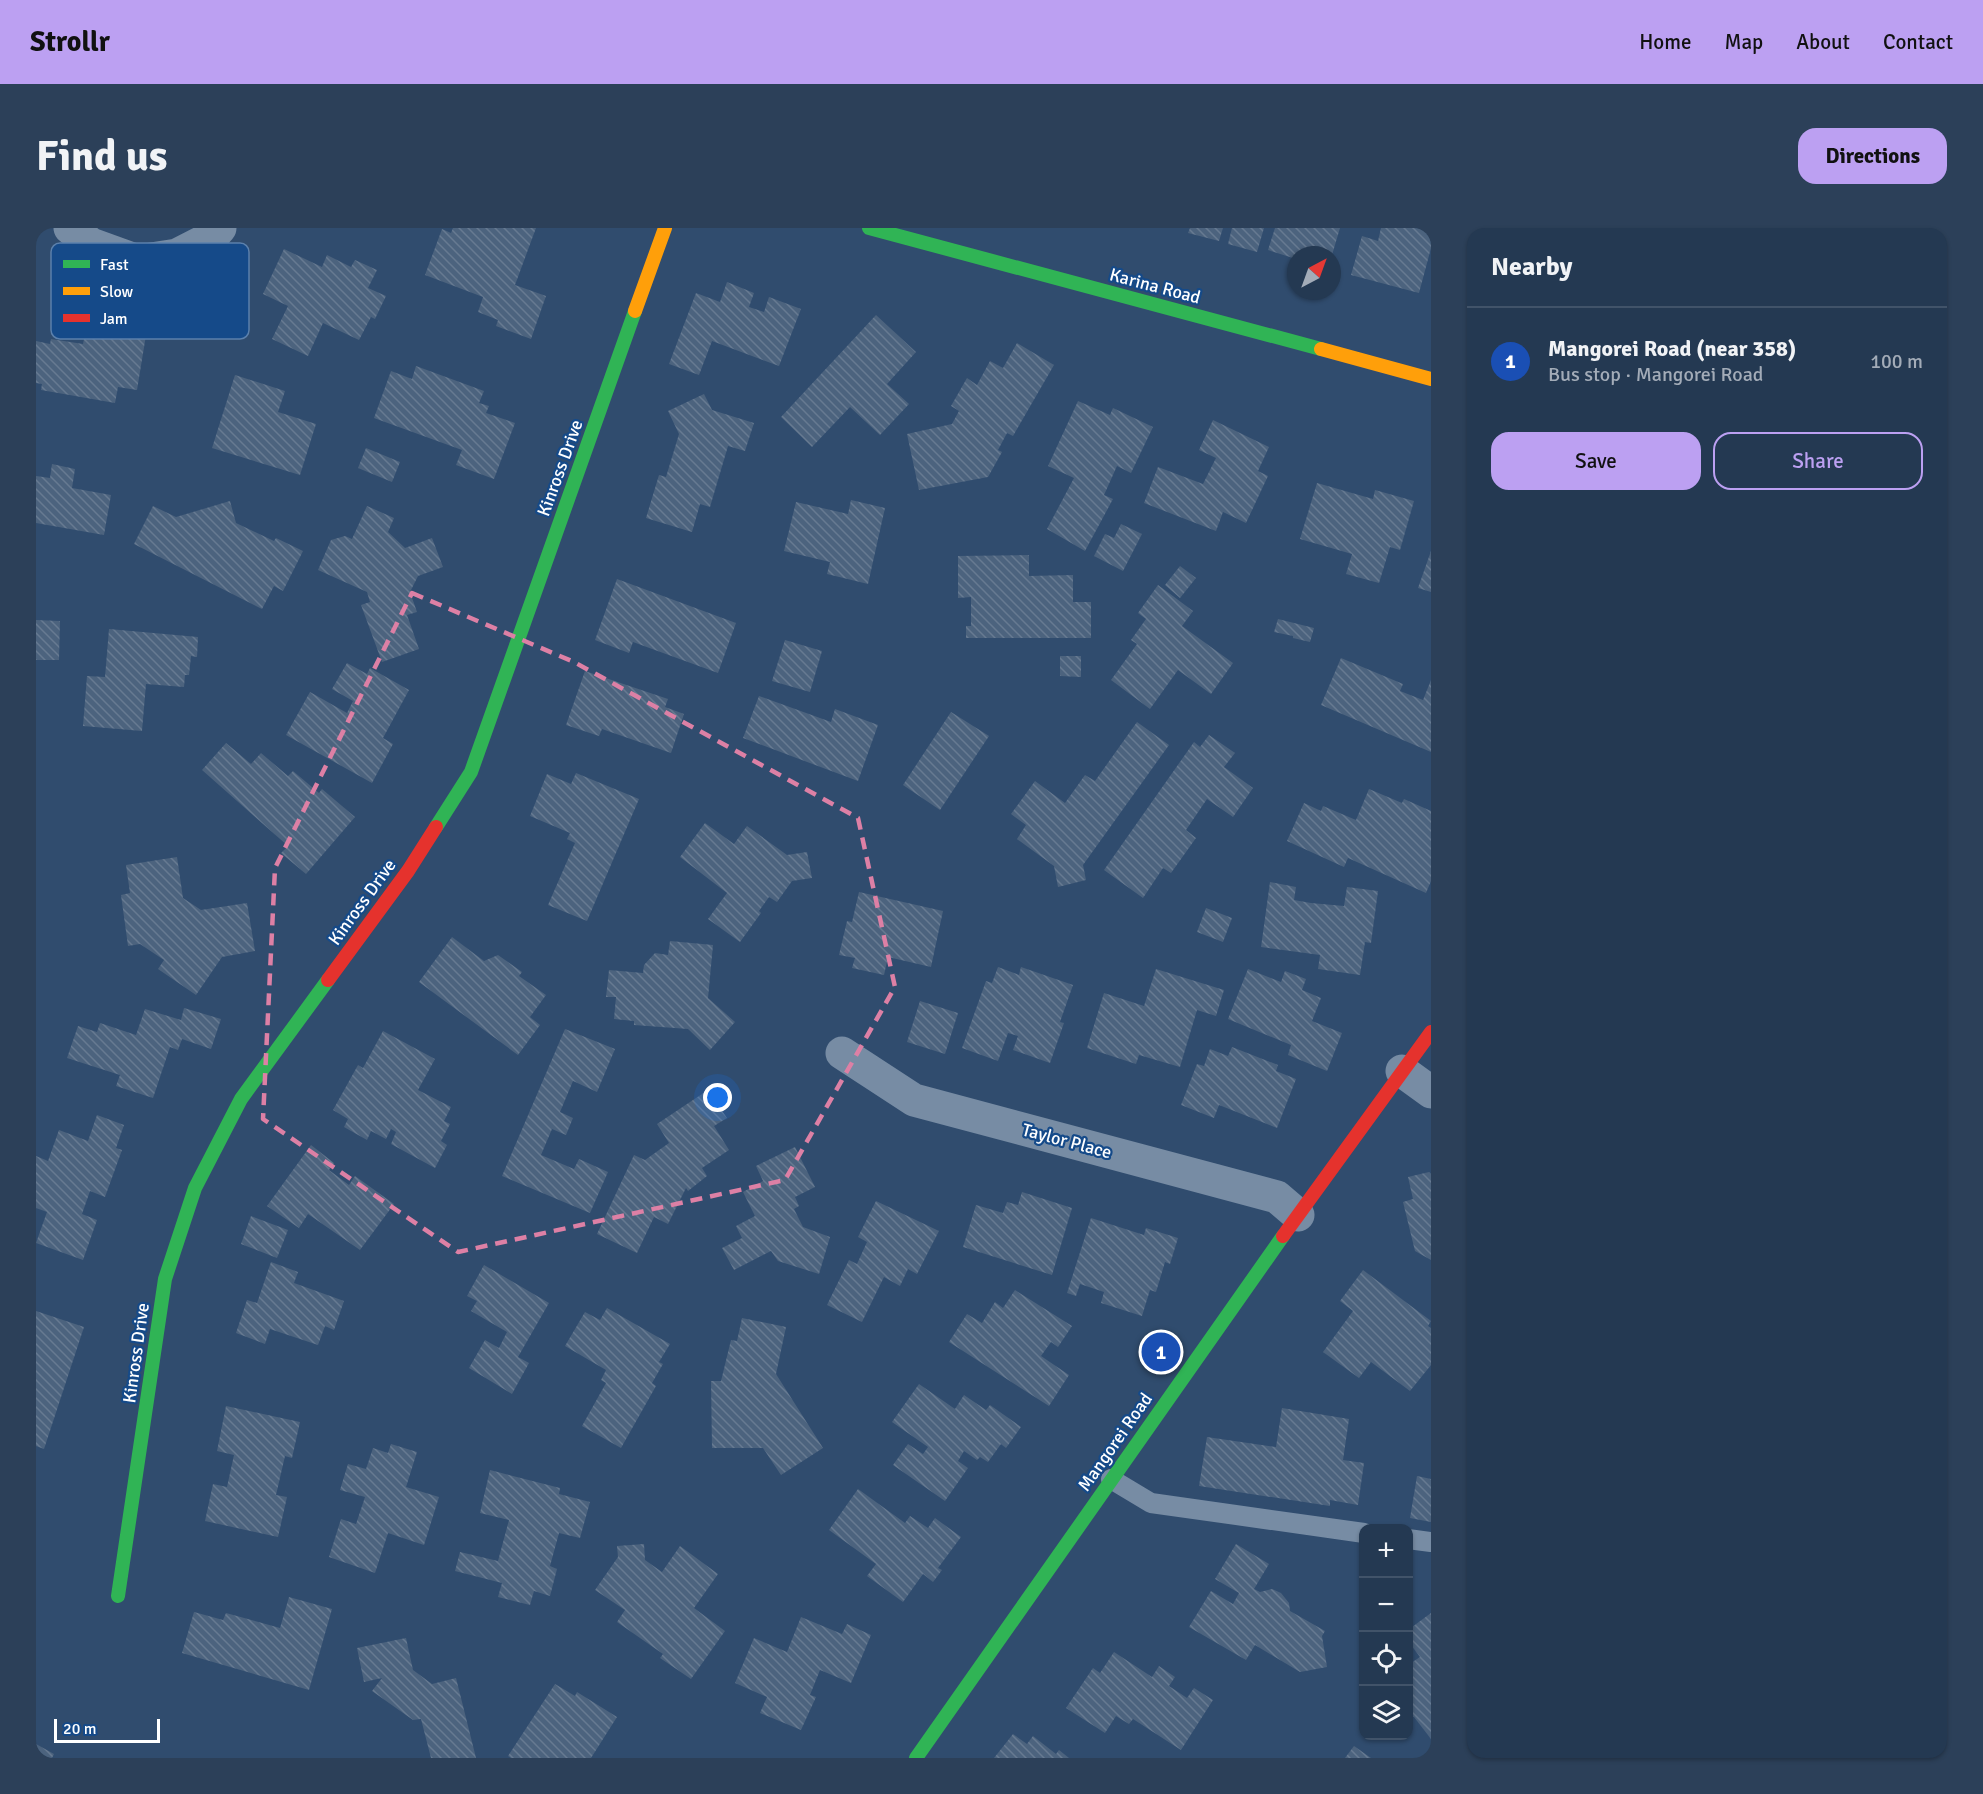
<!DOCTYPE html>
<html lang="en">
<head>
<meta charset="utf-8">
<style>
  body { margin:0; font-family:Signika,sans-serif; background:#2c4059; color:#f1f3f6 }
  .controls { position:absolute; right:18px; bottom:18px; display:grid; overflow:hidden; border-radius:12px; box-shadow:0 2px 4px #0004 }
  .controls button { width:54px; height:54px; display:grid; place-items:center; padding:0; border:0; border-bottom:2px solid #415369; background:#243952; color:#f1f3f6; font:30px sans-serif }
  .compass { position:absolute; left:1251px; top:18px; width:54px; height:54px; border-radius:50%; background:#243952; box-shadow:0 2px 4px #0004; rotate:41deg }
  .scale { position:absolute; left:18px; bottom:15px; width:106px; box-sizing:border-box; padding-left:6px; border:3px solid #fff; border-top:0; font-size:16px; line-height:21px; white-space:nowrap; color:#fff; -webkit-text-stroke:4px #154a89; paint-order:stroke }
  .you { position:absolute; left:682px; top:870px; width:21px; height:21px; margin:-15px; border:4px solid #fff; border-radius:50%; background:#1a73e8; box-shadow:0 0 0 9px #1a73e833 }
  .badge { display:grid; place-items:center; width:39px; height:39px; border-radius:50%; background:#bca0f2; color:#fff; font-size:20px; font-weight:700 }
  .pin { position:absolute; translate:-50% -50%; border:3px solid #fff; box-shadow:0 2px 6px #0006 }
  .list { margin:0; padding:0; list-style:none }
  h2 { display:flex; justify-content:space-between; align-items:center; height:78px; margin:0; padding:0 24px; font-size:26px }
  h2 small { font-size:20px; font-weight:400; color:#a3acb8 }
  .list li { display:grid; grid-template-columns:39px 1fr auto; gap:18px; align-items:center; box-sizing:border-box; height:108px; padding:0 24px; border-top:2px solid #415369 }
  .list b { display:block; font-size:22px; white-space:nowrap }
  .list p { margin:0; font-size:20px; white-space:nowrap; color:#a3acb8 }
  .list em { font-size:20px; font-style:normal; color:#a3acb8 }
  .actions { display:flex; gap:12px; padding:18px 24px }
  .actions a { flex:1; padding:14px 0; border:2px solid #bca0f2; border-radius:18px; text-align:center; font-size:21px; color:#bca0f2 }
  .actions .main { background:#bca0f2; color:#111 }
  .icon { flex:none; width:33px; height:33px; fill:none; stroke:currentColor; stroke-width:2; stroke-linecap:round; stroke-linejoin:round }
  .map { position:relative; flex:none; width:1395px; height:1530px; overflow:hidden; border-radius:18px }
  header { display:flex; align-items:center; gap:36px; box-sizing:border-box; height:84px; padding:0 30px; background:#bca0f2; color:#111 }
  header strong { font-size:28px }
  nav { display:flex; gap:33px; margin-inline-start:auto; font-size:21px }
  .intro { display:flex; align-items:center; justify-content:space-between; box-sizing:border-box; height:144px; padding:0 36px }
  h1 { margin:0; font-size:42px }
  .button { padding:15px 27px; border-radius:18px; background:#bca0f2; color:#111; font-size:21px; font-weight:700 }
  main { display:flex; gap:36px; padding:0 36px }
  aside { flex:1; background:#243952; border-radius:18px; box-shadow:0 2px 4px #0004 }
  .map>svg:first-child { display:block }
  .building { fill:url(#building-back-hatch) }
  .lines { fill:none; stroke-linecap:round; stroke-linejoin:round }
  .lane { stroke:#778ca4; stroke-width:20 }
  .street { stroke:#778ca4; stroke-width:33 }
  .fast { stroke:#30b455; stroke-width:14 }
  .slow { stroke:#ff9f0a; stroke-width:14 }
  .jam { stroke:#e5322d; stroke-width:14 }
  .marked { fill:none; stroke:#dd80a5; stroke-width:4.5; stroke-dasharray:12 8; stroke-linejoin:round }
  .labels { text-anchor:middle; stroke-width:4.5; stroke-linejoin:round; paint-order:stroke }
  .street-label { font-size:18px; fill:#fff; stroke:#154a89 }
  .key { fill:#154a89; stroke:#5b80ac; stroke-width:1.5 }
  .key-label { font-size:16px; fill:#fff }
</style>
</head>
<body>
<header>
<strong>Strollr</strong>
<nav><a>Home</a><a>Map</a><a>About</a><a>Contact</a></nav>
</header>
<div class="intro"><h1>Find us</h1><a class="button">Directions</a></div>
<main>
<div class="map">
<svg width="1395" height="1530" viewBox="0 0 1395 1530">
  <defs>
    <pattern id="building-back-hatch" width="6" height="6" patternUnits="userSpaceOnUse" patternTransform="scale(1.5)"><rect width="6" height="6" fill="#4c637e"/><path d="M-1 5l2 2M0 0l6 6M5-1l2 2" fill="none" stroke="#677a91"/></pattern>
  </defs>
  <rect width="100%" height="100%" fill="#304c6e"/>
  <g class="building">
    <polygon points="417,0 500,0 479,57 510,68 495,111 460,98 462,92 442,84 447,69 389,47 406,1 415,5"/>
    <polygon points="1154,0 1187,0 1183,13 1152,5"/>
    <polygon points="1196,0 1228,0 1221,24 1192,16"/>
    <polygon points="1239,0 1304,0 1296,27 1260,27 1260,31 1232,22"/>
    <polygon points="1345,0 1395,0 1395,20 1383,65 1315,47 1326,8 1342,13"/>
    <polygon points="248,21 286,39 291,27 315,39 319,32 341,42 332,60 350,68 339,91 335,89 323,112 287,95 272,128 236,111 252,78 227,66"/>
    <polygon points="691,54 718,65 713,79 728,84 733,69 765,81 743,138 676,113 663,147 633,136 660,65 684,74"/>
    <polygon points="840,87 880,124 851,156 873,176 844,207 814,179 776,219 745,189"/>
    <polygon points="52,90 111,101 101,162 82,159 79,175 5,162 6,156 0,155 0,113 14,116 15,111 47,116"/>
    <polygon points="981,115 1018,137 977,208 971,205 962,222 966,224 952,249 883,262 871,206 916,196 923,183 915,178 931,150 941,157 954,133 967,140"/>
    <polygon points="380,138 448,163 443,175 453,178 450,185 479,195 458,251 420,237 426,222 338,190 355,143 376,151"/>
    <polygon points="199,147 249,163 242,184 280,196 264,247 176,220"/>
    <polygon points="668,166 676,182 718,195 709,223 692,218 674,279 664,276 656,304 610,290 623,247 630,249 643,206 632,183"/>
    <polygon points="1042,173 1074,187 1077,180 1117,199 1095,245 1081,238 1068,267 1077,271 1049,323 1011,301 1038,250 1012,238"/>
    <polygon points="1177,192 1233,219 1222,243 1232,248 1210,295 1187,284 1180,303 1108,275 1122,239 1167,256 1180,230 1163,222"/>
    <polygon points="330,220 364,234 356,254 322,240"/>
    <polygon points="16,236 39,241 36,260 75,267 68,307 0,295 0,248 14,250"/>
    <polygon points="1281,255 1337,271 1339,262 1378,273 1364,322 1354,319 1343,355 1310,346 1316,326 1264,311"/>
    <polygon points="815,272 849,280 832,356 791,346 794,334 748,323 760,274 812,286"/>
    <polygon points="194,273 200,295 238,313 240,310 267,323 247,363 238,358 226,381 98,316 117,278 140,289"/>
    <polygon points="331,278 358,290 352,304 369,320 396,310 407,339 382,348 374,364 381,384 371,387 383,421 346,434 325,377 334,374 331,364 282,342 295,312 309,308 316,311"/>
    <polygon points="1085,296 1106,306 1087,343 1058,328 1069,306 1078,310"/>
    <polygon points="1395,323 1395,364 1382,360"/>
    <polygon points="993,327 993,348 1037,347 1037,374 1055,374 1055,410 930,410 930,398 935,398 935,369 922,370 922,328"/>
    <polygon points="1144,338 1160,350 1144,370 1129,357"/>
    <polygon points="581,351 700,395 682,445 597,414 593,425 559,412"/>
    <polygon points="1122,357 1157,383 1146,398 1197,435 1175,466 1142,442 1114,481 1075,452 1101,416 1095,412 1110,391 1102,385"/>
    <polygon points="1242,391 1278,400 1274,414 1257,410 1257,408 1238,404"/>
    <polygon points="0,392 24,393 23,432 0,432"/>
    <polygon points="73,401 162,409 161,429 155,428 153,447 149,447 148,459 110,456 106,503 47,498 51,448 69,449"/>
    <polygon points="749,412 786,423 774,464 736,453"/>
    <polygon points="1024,428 1045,428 1045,449 1024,448"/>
    <polygon points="1305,430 1367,456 1364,463 1387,472 1395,452 1395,524 1285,477"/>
    <polygon points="311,435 331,446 334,440 373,462 347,510 357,516 336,555 250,507 274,464 311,485 317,473 296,461"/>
    <polygon points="549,443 632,471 629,479 648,486 635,525 566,501 563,508 530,497"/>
    <polygon points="723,468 795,494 799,481 842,497 822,553 707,510"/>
    <polygon points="915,484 953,508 904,582 867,557"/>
    <polygon points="1101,494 1133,517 1047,637 1050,652 1022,659 1018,638 981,611 990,597 975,586 999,553 1029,575 1049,547 1059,553"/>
    <polygon points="1173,507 1199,525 1188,539 1217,560 1197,589 1171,571 1150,602 1160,610 1135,645 1127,640 1107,670 1068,642 1158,514 1164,519"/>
    <polygon points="190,515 215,536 225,525 252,548 257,543 283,565 286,561 319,589 270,646 245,625 252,618 166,542"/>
    <polygon points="540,545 603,571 551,693 512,677 539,615 531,611 534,605 494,588 511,546 535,556"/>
    <polygon points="1333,561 1366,575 1368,571 1395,583 1395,653 1390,665 1312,630 1308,639 1251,613 1268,575 1285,583 1287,578 1320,592"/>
    <polygon points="669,595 698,616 711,598 751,627 771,624 776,650 756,653 741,674 733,669 723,683 725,685 704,714 672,691 691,665 644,629"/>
    <polygon points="141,629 147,670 165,682 211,675 219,723 186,729 160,767 122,741 128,732 104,716 92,718 85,667 94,665 90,637"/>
    <polygon points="1234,654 1260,659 1258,672 1275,675 1308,678 1311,659 1342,663 1335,715 1329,714 1324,747 1282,741 1284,727 1225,719"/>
    <polygon points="823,664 907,683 895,739 852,729 848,747 816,740 819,730 803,727 811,693 816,694"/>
    <polygon points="1170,680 1196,690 1187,714 1161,704"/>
    <polygon points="416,709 448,733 462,727 486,744 483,748 510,767 494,789 504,797 482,827 383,754"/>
    <polygon points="634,713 677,717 672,770 699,794 674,822 652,801 598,797 598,793 578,791 580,769 570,769 573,742 607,745 608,737 619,725 632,727"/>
    <polygon points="962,739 983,747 985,739 1037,757 1024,794 1028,795 1014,835 977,822 982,808 972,805 962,833 926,820 950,753 956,755"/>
    <polygon points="1120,741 1188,762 1180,788 1161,782 1144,839 1103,827 1100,836 1051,820 1068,765 1108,778"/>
    <polygon points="1212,741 1245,754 1249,743 1270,751 1266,762 1285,770 1276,793 1306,805 1291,843 1252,827 1255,817 1192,791"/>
    <polygon points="884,773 922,785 909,826 871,814"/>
    <polygon points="148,780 185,791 175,821 146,811 142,822 134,819 117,870 80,858 84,847 31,830 42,798 61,804 64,795 100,807 109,781 145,792"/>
    <polygon points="529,801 579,821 561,864 537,853 524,884 537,890 530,907 516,901 505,927 538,941 543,931 572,944 554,985 466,948"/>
    <polygon points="347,803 399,831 382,862 415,879 408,893 414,896 405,913 411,917 399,940 355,916 360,904 355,901 350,911 335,903 331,912 308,899 312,891 297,882 322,837 327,840"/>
    <polygon points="1196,819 1242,837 1240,843 1260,851 1241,900 1183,877 1178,890 1145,877 1161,836 1168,838 1174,821 1192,828"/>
    <polygon points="672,862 691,890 678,898 693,922 666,940 671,948 652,963 650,960 632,996 618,989 601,1025 561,1006 598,927 609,932 633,915 621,896"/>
    <polygon points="61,887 88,897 80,920 86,922 69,969 54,963 46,986 61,992 47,1032 0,1015 11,984 0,980 0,928 12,933 23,902 52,913"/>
    <polygon points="275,917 298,935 293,942 313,957 319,948 358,976 324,1022 272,986 263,1000 231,978"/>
    <polygon points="759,919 779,959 759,969 763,978 758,981 767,999 794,1009 783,1046 742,1033 735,1023 698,1042 686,1020 706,1010 700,998 719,988 707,964 727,953 720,938"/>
    <polygon points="1393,944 1395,946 1395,1032 1379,1023 1367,974 1377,971 1372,949"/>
    <polygon points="986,964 1036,980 1016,1047 927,1019 940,977 967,985 971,974 982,977"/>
    <polygon points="840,973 903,1003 881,1046 872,1041 864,1058 848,1049 826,1094 791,1077 813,1032 821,1036 831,1014 822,1009"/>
    <polygon points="215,988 252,1002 241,1030 205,1016"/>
    <polygon points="1055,990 1108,1007 1110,1000 1142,1010 1134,1036 1129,1034 1120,1064 1114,1062 1106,1088 1065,1075 1068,1064 1044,1056 1040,1068 1031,1065"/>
    <polygon points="235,1034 262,1044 258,1055 308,1073 298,1102 289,1098 282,1117 234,1101 229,1116 200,1105 211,1072 221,1075"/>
    <polygon points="448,1037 513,1075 482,1129 493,1135 476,1166 433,1140 449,1112 463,1120 471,1104 435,1083 441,1073 431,1068"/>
    <polygon points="1327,1042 1395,1093 1392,1098 1395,1100 1395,1137 1374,1163 1335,1134 1323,1150 1287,1124 1317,1083 1304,1073"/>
    <polygon points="979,1062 1036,1098 1022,1119 1015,1114 1005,1128 1033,1147 1013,1178 913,1114 931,1086 946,1095 959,1074 967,1080"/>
    <polygon points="571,1080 634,1116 623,1134 627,1136 616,1155 620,1158 585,1220 546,1198 570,1155 565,1152 570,1142 529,1118 549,1084 564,1092"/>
    <polygon points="0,1083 48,1099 8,1221 0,1218"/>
    <polygon points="706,1090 750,1099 740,1146 787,1220 745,1247 727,1220 676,1220 675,1153 685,1153 695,1112 701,1113"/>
    <polygon points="883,1156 919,1181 928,1167 950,1182 954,1177 985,1199 970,1220 965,1216 952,1234 944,1229 941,1232 928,1223 922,1233 932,1240 909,1273 857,1237 872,1216 887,1226 892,1219 856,1194"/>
    <polygon points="190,1178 264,1194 256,1230 249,1228 240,1267 251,1269 242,1309 169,1293 177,1256 191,1259 198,1227 181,1223"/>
    <polygon points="1246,1180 1313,1191 1307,1232 1328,1235 1322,1277 1294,1272 1294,1278 1163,1258 1171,1209 1240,1219"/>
    <polygon points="355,1216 381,1224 370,1259 403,1269 388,1317 352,1305 339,1345 293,1329 305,1291 320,1296 329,1269 304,1262 312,1236 330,1241 337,1220 352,1225"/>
    <polygon points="454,1242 524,1260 523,1266 554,1274 544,1310 523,1305 514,1338 521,1341 514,1368 498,1363 494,1377 462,1369 466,1355 419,1343 424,1324 462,1333 473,1292 444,1285"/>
    <polygon points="1381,1248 1395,1251 1395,1294 1374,1290"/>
    <polygon points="822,1261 869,1295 874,1288 892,1300 899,1290 925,1309 902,1340 906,1342 897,1354 887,1346 867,1374 831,1348 840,1336 793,1302"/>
    <polygon points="608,1316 609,1332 626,1344 644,1318 682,1346 658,1380 689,1403 655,1451 624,1430 627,1426 581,1394 589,1382 559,1362 582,1329 581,1318"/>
    <polygon points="1200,1316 1233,1336 1218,1361 1224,1364 1236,1361 1245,1365 1253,1375 1254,1383 1289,1403 1286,1408 1291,1439 1264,1444 1219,1417 1210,1432 1153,1399 1175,1363 1197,1376 1203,1365 1179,1351"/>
    <polygon points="253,1369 296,1381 273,1462 146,1425 158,1384 187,1392 190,1385 244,1400"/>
    <polygon points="1395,1385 1395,1511 1378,1489 1372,1488 1372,1437 1384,1429 1372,1413 1372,1402"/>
    <polygon points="765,1389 806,1406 811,1396 835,1407 815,1455 784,1442 774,1467 780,1469 765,1502 724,1485 731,1469 699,1455 718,1410 751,1424"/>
    <polygon points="370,1410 377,1442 396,1456 420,1450 440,1530 395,1530 385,1491 377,1492 336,1463 346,1450 328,1454 321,1420"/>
    <polygon points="1078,1424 1116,1449 1123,1438 1139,1449 1133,1458 1151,1470 1158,1460 1177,1472 1145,1522 1097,1491 1093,1496 1080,1488 1069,1505 1030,1480 1057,1440 1064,1445"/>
    <polygon points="519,1456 539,1468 541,1464 581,1489 555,1530 475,1530 472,1528"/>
    <polygon points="977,1506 991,1516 997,1508 1020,1526 1023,1522 1033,1530 958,1530"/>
    <polygon points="0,1516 18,1526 16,1530 0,1530"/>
    <polygon points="1318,1518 1335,1530 1309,1530"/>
  </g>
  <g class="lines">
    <g class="lane">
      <polyline points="1075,1251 1115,1275 1328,1305"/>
      <polyline points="1372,1311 1395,1314"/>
    </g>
    <g class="street">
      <polyline points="34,0 55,16 102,33 141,27 176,9 184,0"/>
      <polyline points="806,825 878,872 1241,969 1262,987"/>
      <polyline points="1366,843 1395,864"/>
    </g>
    <g class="fast">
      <polyline points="833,0 1285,121"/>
      <polyline points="400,599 435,544 599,83"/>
      <polyline points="82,1368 129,1051 159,960 205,871 292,752"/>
      <polyline points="880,1530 1247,1008"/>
    </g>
    <g class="slow">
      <polyline points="599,83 629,0"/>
      <polyline points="1285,121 1395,151"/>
    </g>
    <g class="jam">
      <polyline points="292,752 372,643 400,599"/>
      <polyline points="1247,1008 1395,804"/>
    </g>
  </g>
  <path class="marked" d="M376,365L538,434L822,590L859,759L749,952L422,1024L227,891L239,640Z"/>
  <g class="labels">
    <g class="street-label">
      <text transform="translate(1119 58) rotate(15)" y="6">Karina Road</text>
      <text transform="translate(524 240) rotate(-70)" y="6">Kinross Drive</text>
      <text transform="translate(326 674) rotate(-54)" y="6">Kinross Drive</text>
      <text transform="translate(1031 913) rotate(15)" y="6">Taylor Place</text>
      <text transform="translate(100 1125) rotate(-82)" y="6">Kinross Drive</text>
      <text transform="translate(1079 1214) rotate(-55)" y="6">Mangorei Road</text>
    </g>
  </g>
  <rect x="15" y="15" width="198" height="96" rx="9" class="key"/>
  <rect x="27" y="32" width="27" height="8" fill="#30b455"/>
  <rect x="27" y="59" width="27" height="8" fill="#ff9f0a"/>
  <rect x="27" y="86" width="27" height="8" fill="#e5322d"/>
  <g class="key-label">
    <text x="64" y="42">Fast</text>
    <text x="64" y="69">Slow</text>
    <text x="64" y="96">Jam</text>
  </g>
</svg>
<div class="controls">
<button>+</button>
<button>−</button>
<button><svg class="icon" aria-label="locate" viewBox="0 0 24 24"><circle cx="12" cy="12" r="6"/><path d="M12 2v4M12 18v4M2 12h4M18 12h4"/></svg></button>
<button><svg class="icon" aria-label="layers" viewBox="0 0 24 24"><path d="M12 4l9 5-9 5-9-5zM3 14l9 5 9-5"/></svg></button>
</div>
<svg class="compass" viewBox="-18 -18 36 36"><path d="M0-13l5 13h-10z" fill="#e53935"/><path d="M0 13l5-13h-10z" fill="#a3acb8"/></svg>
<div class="scale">20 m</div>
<div class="you"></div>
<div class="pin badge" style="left:1125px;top:1124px;background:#1a4fb4">1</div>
</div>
<aside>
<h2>Nearby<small></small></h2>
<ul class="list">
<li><span class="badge" style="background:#1a4fb4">1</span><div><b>Mangorei Road (near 358)</b><p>Bus stop · Mangorei Road</p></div><em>100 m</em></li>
</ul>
<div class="actions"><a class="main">Save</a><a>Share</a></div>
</aside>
</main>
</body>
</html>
